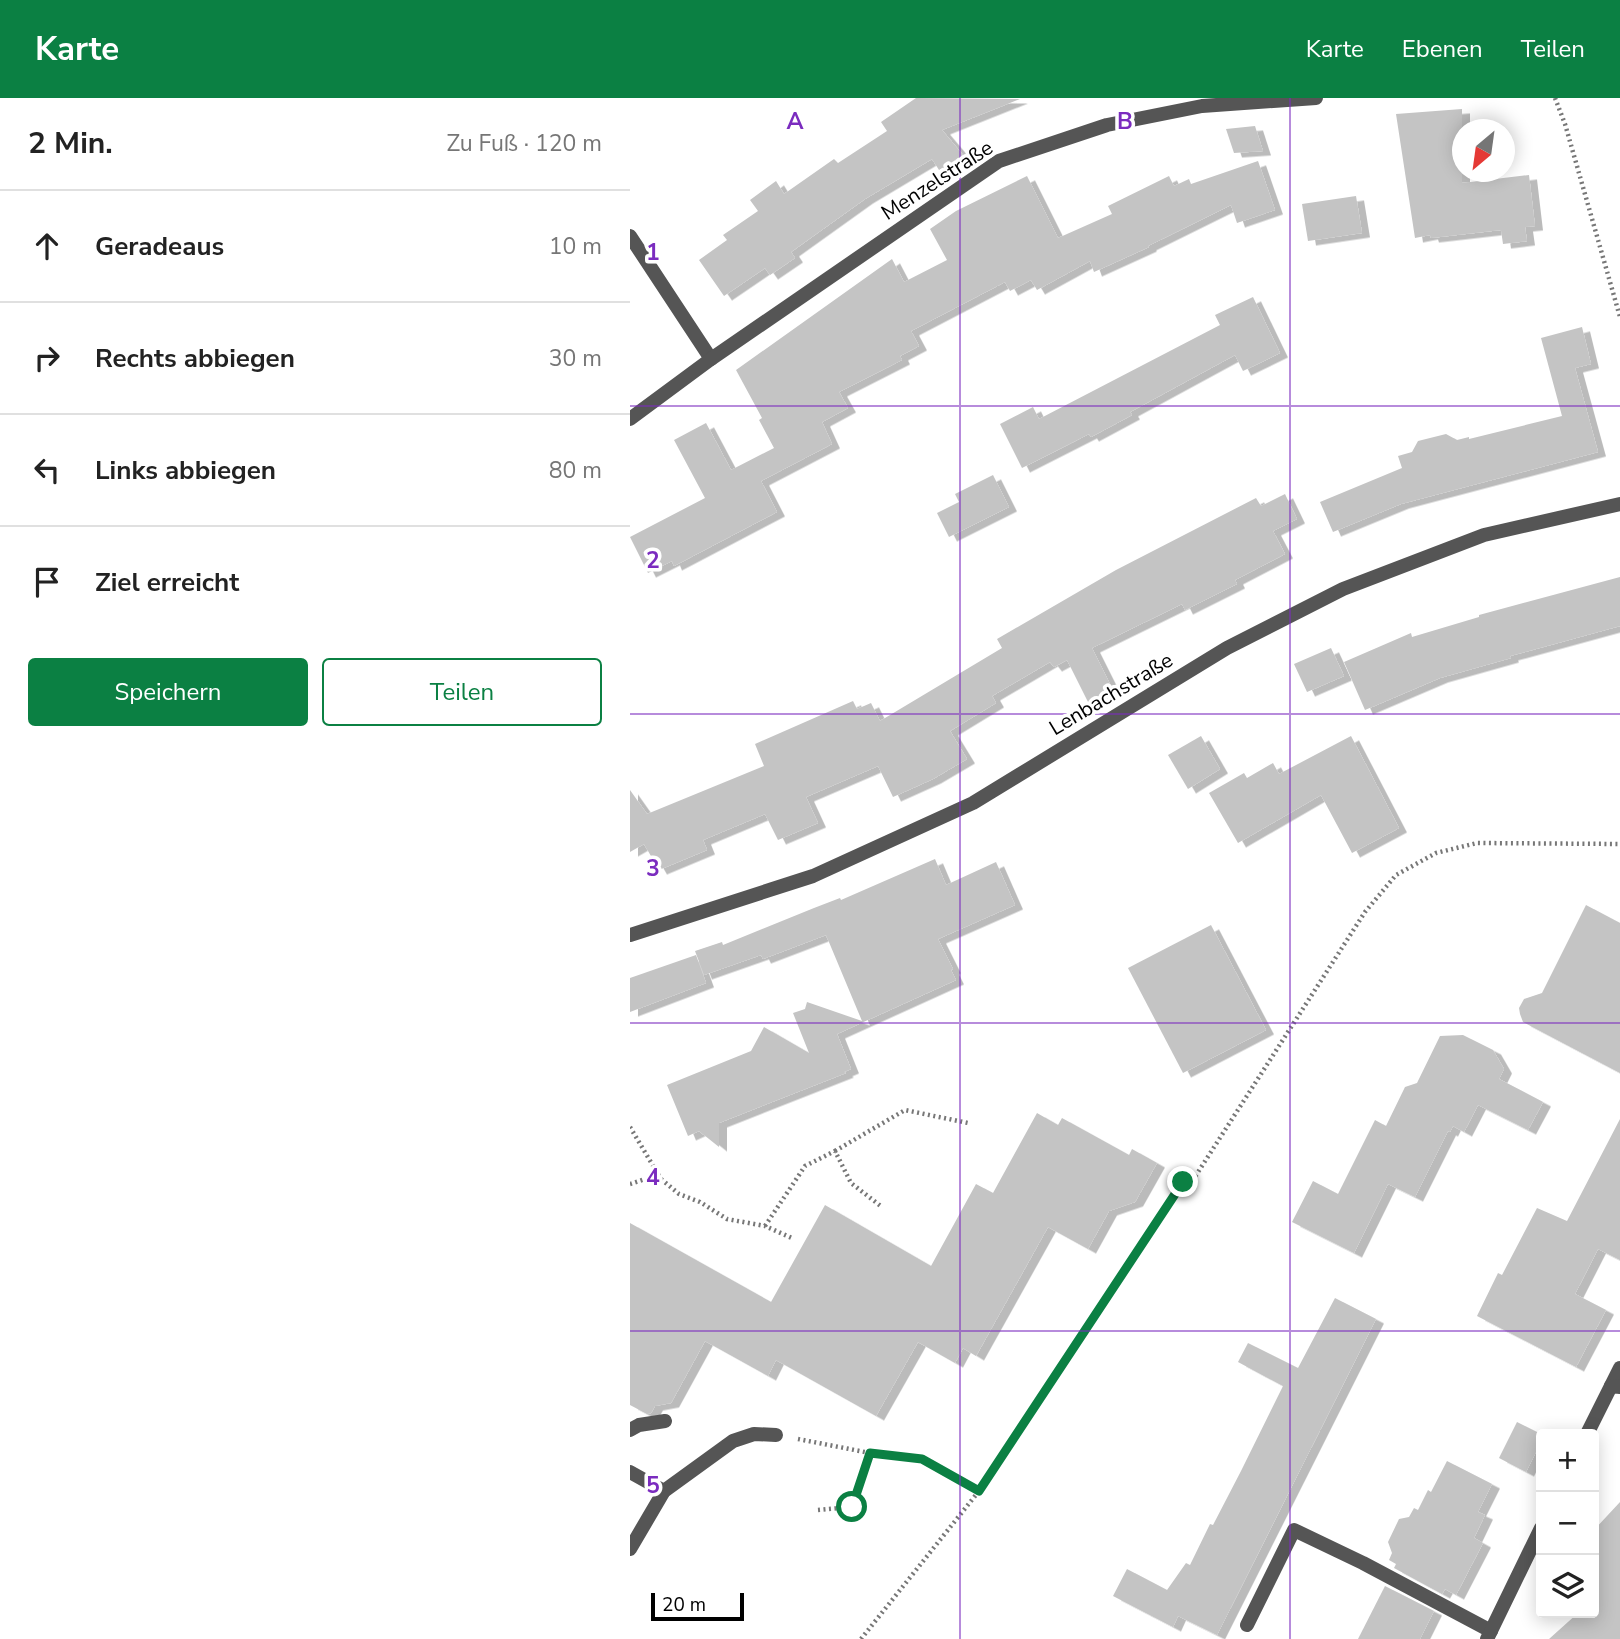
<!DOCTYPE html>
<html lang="de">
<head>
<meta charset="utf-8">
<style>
  body { margin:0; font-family:"Nunito Sans",sans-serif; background:#f6f6f6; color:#222 }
  .controls { position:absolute; right:21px; bottom:21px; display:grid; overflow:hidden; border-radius:7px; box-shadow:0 4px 18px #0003 }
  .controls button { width:63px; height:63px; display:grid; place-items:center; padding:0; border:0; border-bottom:2px solid #e0e0e0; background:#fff; color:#222; font:35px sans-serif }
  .compass { position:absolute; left:822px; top:21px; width:63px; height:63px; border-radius:50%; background:#fff; box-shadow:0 4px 18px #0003; rotate:209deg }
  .scale { position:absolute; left:21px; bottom:18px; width:93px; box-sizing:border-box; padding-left:7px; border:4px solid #000; border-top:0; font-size:19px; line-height:24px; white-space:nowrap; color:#000; -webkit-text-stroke:5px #fff; paint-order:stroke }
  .stop { position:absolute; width:21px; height:21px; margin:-16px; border:5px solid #0b8043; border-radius:50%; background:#fff }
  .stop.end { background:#0b8043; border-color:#fff; box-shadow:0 2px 7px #0008 }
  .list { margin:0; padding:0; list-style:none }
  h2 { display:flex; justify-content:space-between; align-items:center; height:91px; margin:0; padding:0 28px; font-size:30px }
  h2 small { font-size:23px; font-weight:400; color:#767676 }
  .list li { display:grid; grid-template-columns:46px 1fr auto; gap:21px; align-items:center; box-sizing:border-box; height:112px; padding:0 28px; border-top:2px solid #e0e0e0 }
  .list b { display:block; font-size:26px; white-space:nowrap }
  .list em { font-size:23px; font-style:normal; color:#767676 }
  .actions { display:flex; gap:14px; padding:21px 28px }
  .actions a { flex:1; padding:16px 0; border:2px solid #0b8043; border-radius:7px; text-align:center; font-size:24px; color:#0b8043 }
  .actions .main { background:#0b8043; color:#fff }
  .icon { flex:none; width:38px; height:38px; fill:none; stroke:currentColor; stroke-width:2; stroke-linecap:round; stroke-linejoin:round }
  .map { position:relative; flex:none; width:990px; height:1541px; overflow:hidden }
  header { display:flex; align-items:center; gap:42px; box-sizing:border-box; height:98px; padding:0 35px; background:#0b8043; color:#fff }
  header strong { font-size:33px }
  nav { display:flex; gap:38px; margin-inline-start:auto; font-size:24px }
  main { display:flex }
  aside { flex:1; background:#fff }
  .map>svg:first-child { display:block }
  .building { fill:#c4c4c4; filter:url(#shadow) }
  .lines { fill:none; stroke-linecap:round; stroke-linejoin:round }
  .path { stroke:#777; stroke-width:4.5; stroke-dasharray:2 3.5; stroke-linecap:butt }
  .service { stroke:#555; stroke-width:14 }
  .minor { stroke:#555; stroke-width:14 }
  .route { stroke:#0b8043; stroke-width:9 }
  .grid { fill:none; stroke:#7b2cbf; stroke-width:2; stroke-opacity:0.55 }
  .labels { text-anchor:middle; stroke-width:7; stroke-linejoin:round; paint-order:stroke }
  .street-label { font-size:21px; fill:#000; stroke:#fff }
  .grid-label { font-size:23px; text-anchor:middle; font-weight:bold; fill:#7b2cbf; stroke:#fff; stroke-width:7; stroke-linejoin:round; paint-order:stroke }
</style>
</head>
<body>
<header>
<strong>Karte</strong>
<nav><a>Karte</a><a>Ebenen</a><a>Teilen</a></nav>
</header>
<main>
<aside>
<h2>2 Min.<small>Zu Fuß · 120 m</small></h2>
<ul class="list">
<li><svg class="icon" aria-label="ahead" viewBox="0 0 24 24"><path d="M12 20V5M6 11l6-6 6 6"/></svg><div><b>Geradeaus</b></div><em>10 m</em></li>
<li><svg class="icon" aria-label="right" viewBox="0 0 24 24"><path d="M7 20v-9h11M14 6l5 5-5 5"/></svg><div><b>Rechts abbiegen</b></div><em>30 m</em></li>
<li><svg class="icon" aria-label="left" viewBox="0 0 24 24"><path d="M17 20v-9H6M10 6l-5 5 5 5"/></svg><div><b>Links abbiegen</b></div><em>80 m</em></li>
<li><svg class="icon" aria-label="arrive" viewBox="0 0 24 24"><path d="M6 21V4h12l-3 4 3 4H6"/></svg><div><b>Ziel erreicht</b></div></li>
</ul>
<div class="actions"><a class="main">Speichern</a><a>Teilen</a></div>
</aside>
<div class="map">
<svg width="990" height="1541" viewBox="0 0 990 1541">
  <defs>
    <filter id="shadow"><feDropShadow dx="8" dy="4.5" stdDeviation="0" flood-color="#0004"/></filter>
  </defs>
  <rect width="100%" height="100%" fill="#fff"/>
  <g class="building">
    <polygon points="286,0 390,1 312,32 333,57 309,72 302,61 235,101 161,154 165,160 140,177 135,170 94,198 69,162 97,142 93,137 128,113 120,102 146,83 154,96 204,61 208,65 257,33 251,24"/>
    <polygon points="832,11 832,85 899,77 905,128 895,129 897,143 873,146 871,132 801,140 800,137 785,140 766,16"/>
    <polygon points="625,28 633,53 604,55 596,31"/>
    <polygon points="628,63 645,112 607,125 601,107 518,148 519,149 464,174 460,163 407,192 401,182 380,193 375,184 281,233 289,248 270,258 272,262 209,294 218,310 192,324 202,346 131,383 147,414 44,468 42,463 18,475 0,439 75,400 44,342 76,325 101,372 144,350 129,322 132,320 106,272 262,161 274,184 317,162 300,131 326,113 397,78 428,140 482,116 478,108 539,78 544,88 559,81 561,86"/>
    <polygon points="726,98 732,135 678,143 672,106"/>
    <polygon points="623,199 650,255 613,273 605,257 500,314 502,317 461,339 459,336 392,370 370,326 403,309 409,321 590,227 585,217"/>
    <polygon points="952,229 961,266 945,270 968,354 771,406 703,434 690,404 772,370 768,358 782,354 788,343 816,336 827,342 839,339 839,341 932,318 911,240"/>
    <polygon points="363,377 379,409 319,439 307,415 329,404 325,396"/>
    <polygon points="655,396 667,421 643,433 655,456 605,482 607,486 555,512 552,506 462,550 484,594 459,606 437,562 424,569 420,564 362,598 366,605 320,633 337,661 303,681 263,699 248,668 176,699 188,725 148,742 135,716 73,742 77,752 29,772 14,746 0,754 0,692 17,716 134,668 125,646 223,603 227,611 241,605 250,623 372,550 367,541 486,472 626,400 631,408"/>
    <polygon points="990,479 990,528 880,558 881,560 810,580 735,612 714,564 781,535 782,539 849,519 849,517"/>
    <polygon points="701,550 714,578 677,594 664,566"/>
    <polygon points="571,638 590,671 558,691 538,657"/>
    <polygon points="721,638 769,730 722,755 691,697 608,745 579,695 614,675 617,680 643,665 649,676"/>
    <polygon points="305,761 316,787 366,764 385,807 308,841 323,871 321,872 326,882 207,936 221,971 214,974 216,975 89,1025 89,1049 69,1033 58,1038 37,987 121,953 134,929 179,955 163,915 175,911 177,904 232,923 196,837 133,861 131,857 74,877 65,853 92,844 93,847 184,810 210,800 211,802"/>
    <polygon points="956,807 990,825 990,975 893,924 890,916 889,910 894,901 912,895"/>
    <polygon points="581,827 636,932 553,975 498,870"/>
    <polygon points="66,857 76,885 0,914 0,880"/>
    <polygon points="833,937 863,952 874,971 869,981 913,1004 898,1032 848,1007 834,1034 823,1028 820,1034 818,1033 785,1099 758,1086 724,1155 662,1124 683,1083 708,1096 745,1022 756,1028 775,989 787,985 810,938"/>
    <polygon points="407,1015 428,1027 432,1020 499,1057 502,1051 527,1065 505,1104 479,1113 458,1151 418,1129 346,1258 333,1250 325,1265 288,1244 246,1318 146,1262 138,1278 75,1243 41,1305 25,1308 21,1315 17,1316 0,1307 0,1125 141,1204 195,1107 301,1168 346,1086 363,1095"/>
    <polygon points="990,1021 990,1162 968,1151 945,1196 976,1212 946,1269 847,1218 868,1175 872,1177 907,1110 937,1123"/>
    <polygon points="705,1200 746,1221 587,1537 548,1518 543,1529 483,1498 497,1471 537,1492 556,1465 560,1467 580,1426 583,1427 611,1373 653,1288 608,1264 618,1245 668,1270"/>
    <polygon points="887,1324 911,1336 911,1344 896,1374 869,1360"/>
    <polygon points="817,1363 862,1386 848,1414 855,1417 844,1440 853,1445 826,1497 815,1491 812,1496 764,1470 766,1466 759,1462 762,1455 758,1444 769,1421 779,1419 784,1410 788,1412 798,1392 801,1394"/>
    <polygon points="990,1404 990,1541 919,1541 948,1515 964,1515 964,1432"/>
    <polygon points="755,1488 804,1513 790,1541 728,1541"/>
  </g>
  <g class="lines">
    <g class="path">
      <polyline points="925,0 935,26 990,219"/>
      <polyline points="0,1029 31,1081 49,1096 70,1104 97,1121 135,1128 164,1141"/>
      <polyline points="205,1053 275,1012 338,1025"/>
      <polyline points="0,1086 15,1081 30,1081"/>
      <polyline points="135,1128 175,1068 205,1053 221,1085 252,1109"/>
      <polyline points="168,1341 240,1355 292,1361 349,1393 553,1084 561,1085 735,814 766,777 806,755 847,745 990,746"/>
      <polyline points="188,1412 222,1409 240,1355"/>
      <polyline points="231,1541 349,1393"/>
    </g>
    <g class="service">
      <polyline points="0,1332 9,1327 35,1323"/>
      <polyline points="0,1374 34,1393"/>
      <polyline points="0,1451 34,1393 103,1343 124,1336 146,1337"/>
      <polyline points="617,1527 664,1432 733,1465 861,1533"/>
    </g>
    <g class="minor">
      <polyline points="0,138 81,261"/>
      <polyline points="0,321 81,261 369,63 477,27 572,8 686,0"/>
      <polyline points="0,837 183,778 343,705 597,550 713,491 854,437 990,406"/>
      <polyline points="981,1288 990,1270"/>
      <polyline points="957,1336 981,1288 990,1289"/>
      <polyline points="857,1541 911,1430"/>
    </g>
  </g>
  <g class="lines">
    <polyline class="route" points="222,1409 240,1355 292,1361 349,1393 553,1084"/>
  </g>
  <path class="grid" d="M330,0V1541M660,0V1541M0,308H990M0,616H990M0,925H990M0,1233H990"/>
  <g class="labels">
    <g class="street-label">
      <text transform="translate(307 82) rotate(-33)" y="7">Menzelstraße</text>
      <text transform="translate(481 596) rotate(-31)" y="7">Lenbachstraße</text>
    </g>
  </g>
  <g class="grid-label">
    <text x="165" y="31">A</text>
    <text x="495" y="31">B</text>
    <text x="23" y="162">1</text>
    <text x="23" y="470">2</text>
    <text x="23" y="778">3</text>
    <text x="23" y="1087">4</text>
    <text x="23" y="1395">5</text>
  </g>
</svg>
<div class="controls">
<button>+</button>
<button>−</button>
<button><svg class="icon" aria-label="layers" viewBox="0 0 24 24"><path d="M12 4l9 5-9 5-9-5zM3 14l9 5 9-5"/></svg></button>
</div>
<svg class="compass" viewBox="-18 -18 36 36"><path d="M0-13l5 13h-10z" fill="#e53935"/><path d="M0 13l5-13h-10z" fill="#767676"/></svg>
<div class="scale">20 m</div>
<div class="stop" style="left:222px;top:1409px"></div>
<div class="stop end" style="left:553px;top:1084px"></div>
</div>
</main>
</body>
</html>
